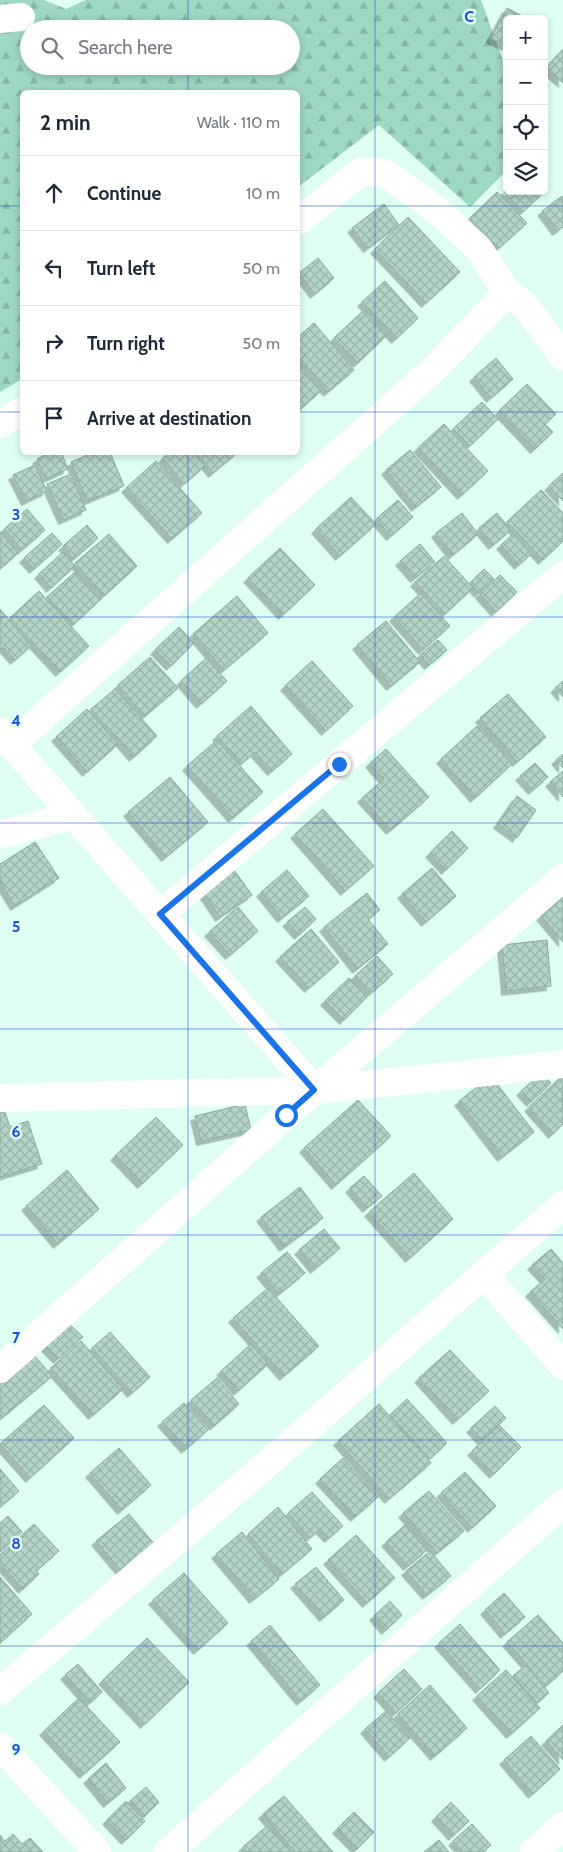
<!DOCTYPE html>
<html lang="en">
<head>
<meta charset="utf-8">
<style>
  body { margin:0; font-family:Cabin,sans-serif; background:#f2f2f3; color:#1f2937 }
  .controls { position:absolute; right:15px; top:15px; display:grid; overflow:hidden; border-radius:8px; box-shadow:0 2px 8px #0003 }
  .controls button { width:45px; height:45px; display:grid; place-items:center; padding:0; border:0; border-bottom:1px solid #e0e1e3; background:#fff; color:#1f2937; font:25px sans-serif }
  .stop { position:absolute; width:15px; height:15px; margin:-11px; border:4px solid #1a73e8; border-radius:50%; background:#fff }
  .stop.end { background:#1a73e8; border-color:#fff; box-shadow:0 1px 5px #0008 }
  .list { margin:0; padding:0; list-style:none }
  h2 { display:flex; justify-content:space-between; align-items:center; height:65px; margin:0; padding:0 20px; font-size:21px }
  h2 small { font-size:16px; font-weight:400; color:#747a83 }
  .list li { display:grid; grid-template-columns:32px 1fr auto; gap:15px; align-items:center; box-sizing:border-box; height:75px; padding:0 20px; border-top:1px solid #e0e1e3 }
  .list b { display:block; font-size:19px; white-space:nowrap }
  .list em { font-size:16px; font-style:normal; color:#747a83 }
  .icon { flex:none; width:28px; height:28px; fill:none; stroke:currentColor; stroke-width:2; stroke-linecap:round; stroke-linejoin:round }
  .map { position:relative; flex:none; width:563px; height:1852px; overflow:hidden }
  .search { position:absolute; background:#fff; box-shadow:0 2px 8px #0003; left:20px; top:20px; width:280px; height:55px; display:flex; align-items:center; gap:12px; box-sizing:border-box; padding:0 18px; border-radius:28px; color:#747a83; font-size:19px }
  .panel { position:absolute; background:#fff; box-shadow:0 2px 8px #0003; left:20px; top:90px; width:280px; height:365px; border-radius:8px }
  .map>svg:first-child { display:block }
  .forest { fill:url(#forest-firs); fill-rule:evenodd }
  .building { fill:url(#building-cross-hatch); stroke:#8baa9e; filter:url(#shadow) }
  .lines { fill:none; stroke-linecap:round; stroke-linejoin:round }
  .minor { stroke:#fff; stroke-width:28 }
  .route { stroke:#1a73e8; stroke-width:6 }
  .grid { fill:none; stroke:#1d4ed8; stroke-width:1; stroke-opacity:0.55 }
  .grid-label { font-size:16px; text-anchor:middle; font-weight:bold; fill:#1d4ed8; stroke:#defff2; stroke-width:5; stroke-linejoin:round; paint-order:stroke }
</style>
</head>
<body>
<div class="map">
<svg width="563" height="1852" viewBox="0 0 563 1852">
  <defs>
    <pattern id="forest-firs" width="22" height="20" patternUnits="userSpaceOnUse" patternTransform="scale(1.25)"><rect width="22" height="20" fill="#9ed7c2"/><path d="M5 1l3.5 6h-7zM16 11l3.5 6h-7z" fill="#87b8a6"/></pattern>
    <pattern id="building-cross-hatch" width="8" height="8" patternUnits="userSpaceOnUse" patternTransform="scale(1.25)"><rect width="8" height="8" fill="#b3d3c7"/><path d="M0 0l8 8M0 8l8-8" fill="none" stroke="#99b4aa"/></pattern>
    <filter id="shadow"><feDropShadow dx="-4.5" dy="4.5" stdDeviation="0" flood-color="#0004"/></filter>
  </defs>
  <rect width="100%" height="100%" fill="#defff2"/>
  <path class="forest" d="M0,0H44L66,9L86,0H481L507,72V170L470,207L379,125L298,187V92H22V379L0,392ZM29,29H291V66H29Z"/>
  <g class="building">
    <polygon points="507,8 528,19 507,19 507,46 491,38"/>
    <polygon points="563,49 563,83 546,68"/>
    <polygon points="544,188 546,190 523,212 504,192 507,189 507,191 544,191"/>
    <polygon points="497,192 527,223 499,248 470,218"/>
    <polygon points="562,196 563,198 563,227 557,231 542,211"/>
    <polygon points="384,204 399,225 368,248 352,228"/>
    <polygon points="408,217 460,272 426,303 375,249"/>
    <polygon points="318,258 334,278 315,294 299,273"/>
    <polygon points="385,281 418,318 396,339 362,302"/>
    <polygon points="364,310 387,335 358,363 334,338"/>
    <polygon points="314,323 354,370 328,392 298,356 298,337"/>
    <polygon points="496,358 513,379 491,398 474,377"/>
    <polygon points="300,366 321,391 298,411 298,369"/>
    <polygon points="527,384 556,414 545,424 553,432 535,449 499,411"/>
    <polygon points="482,402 498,419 470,446 453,429"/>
    <polygon points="444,424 488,471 462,495 418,448"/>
    <polygon points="410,450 441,487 416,507 386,470"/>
    <polygon points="51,452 61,452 68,469 46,479 37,459"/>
    <polygon points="94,452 110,452 124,486 87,501 71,462"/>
    <polygon points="169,452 194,452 205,466 184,484 163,458"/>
    <polygon points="196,452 238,452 213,473"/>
    <polygon points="156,461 202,513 172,539 126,488"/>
    <polygon points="35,465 47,491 26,501 13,475"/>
    <polygon points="563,473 563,501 549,486"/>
    <polygon points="71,474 86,510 63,520 47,484"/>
    <polygon points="541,490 563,513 563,541 543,560 507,522"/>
    <polygon points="351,497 376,524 340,556 316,529"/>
    <polygon points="398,500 413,517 391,536 376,519"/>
    <polygon points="27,509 45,530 22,550 4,529"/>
    <polygon points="462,513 478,534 453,555 436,533"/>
    <polygon points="497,513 511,530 493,545 479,528"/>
    <polygon points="87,525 98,538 74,559 63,546"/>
    <polygon points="0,532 18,553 0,569"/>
    <polygon points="52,533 62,544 34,569 24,558"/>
    <polygon points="109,534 137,566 104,596 75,563"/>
    <polygon points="513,534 531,554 519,565 501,545"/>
    <polygon points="420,544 435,562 415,578 400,561"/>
    <polygon points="280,548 315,585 283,615 248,578"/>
    <polygon points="63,552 75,566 51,588 39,574"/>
    <polygon points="444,556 473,588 445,614 415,582"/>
    <polygon points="484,569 494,579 479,593 470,583"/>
    <polygon points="75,572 101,599 73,625 47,597"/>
    <polygon points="500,575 517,592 496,612 480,594"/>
    <polygon points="39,591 89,646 60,672 10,618"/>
    <polygon points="421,593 450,626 423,650 394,617"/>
    <polygon points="237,596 268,633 224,670 193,634"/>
    <polygon points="0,609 31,646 15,660 4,648 0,651"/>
    <polygon points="386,621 420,662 391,686 357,645"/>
    <polygon points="179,627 194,643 171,666 155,650"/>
    <polygon points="438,640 447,650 429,665 420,655"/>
    <polygon points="150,657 178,688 145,716 118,685"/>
    <polygon points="206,658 227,681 201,704 181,681"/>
    <polygon points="312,661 353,706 326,731 285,686"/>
    <polygon points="563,681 563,697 555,688"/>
    <polygon points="115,689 157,736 134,757 91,709"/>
    <polygon points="508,694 546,737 517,762 480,718"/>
    <polygon points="251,706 292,754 272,771 255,752 241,764 217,736"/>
    <polygon points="87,709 118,744 87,772 56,737"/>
    <polygon points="477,726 512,764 475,798 441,759"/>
    <polygon points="217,740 263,792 233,818 187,766"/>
    <polygon points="386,749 429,797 391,830 362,798 384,779 370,763"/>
    <polygon points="563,754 563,768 556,760"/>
    <polygon points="535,763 548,777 533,790 520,776"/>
    <polygon points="563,771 563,797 550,782"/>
    <polygon points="170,777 208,822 166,857 128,812"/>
    <polygon points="517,796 536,810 517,838 498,824"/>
    <polygon points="323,809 374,866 345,891 295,834"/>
    <polygon points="452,831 468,848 446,870 430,853"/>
    <polygon points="35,842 59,878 15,906 0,881 0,864"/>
    <polygon points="432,868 456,896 426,922 402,894"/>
    <polygon points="234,870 252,895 220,917 203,892"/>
    <polygon points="287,870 309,896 282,918 261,892"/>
    <polygon points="367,893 380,910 368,919 388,944 357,969 324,927"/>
    <polygon points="563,897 563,942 541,916"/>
    <polygon points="238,907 258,931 230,955 209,932"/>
    <polygon points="305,907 316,919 299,935 287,922"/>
    <polygon points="311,929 339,962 309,988 280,957"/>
    <polygon points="547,940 551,986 506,991 502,945"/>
    <polygon points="377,956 393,974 370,994 355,976"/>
    <polygon points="349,978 367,997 344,1020 325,1001"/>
    <polygon points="542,1073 551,1083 531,1102 521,1091"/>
    <polygon points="491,1076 534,1132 502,1157 459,1101"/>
    <polygon points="562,1076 563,1124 553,1134 529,1107"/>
    <polygon points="358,1100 391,1136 336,1185 304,1148"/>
    <polygon points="245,1104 251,1130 201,1141 195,1116"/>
    <polygon points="4,1109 10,1127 28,1121 42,1164 0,1177 0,1111"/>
    <polygon points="156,1117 183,1145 142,1184 115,1156"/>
    <polygon points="67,1170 99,1209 58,1244 26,1206"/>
    <polygon points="414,1173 453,1219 410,1258 369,1212"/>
    <polygon points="364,1176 382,1196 367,1208 350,1188"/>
    <polygon points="300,1187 323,1218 284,1247 261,1217"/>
    <polygon points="324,1229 340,1248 315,1269 299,1250"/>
    <polygon points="551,1249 563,1263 563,1329 530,1292 545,1279 532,1265"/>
    <polygon points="287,1252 305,1273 279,1294 261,1273"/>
    <polygon points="268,1288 319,1346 284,1376 233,1318"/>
    <polygon points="63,1318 83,1337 58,1359 37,1338"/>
    <polygon points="110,1332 150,1377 132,1393 92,1348"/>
    <polygon points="81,1341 123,1389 93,1415 51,1368"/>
    <polygon points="251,1344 268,1364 238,1391 221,1371"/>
    <polygon points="28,1348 52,1376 3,1417 0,1414 0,1371"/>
    <polygon points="450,1350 489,1391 457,1420 419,1378"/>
    <polygon points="217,1378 239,1404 214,1426 191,1400"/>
    <polygon points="407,1399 447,1443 430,1459 390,1415"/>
    <polygon points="184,1403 208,1430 186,1449 162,1422"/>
    <polygon points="379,1404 431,1463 389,1499 338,1441"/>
    <polygon points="44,1405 74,1438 30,1478 0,1444"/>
    <polygon points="495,1406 506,1418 482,1440 471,1428"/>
    <polygon points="499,1425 521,1447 494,1474 472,1451"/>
    <polygon points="119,1448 151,1485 122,1510 90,1473"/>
    <polygon points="343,1458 378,1497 355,1517 320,1479"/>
    <polygon points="0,1469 19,1491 0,1507"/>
    <polygon points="465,1472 496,1506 472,1528 441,1493"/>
    <polygon points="429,1491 464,1531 437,1553 403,1513"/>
    <polygon points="312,1492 343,1526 329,1538 320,1529 310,1538 288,1513"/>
    <polygon points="278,1507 312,1549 282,1574 248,1534"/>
    <polygon points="129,1514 155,1545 122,1572 96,1541"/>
    <polygon points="8,1516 22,1532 0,1552 0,1523"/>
    <polygon points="34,1524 59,1551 36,1571 39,1574 23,1589 0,1563 0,1555"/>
    <polygon points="405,1525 427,1550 408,1566 386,1542"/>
    <polygon points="242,1532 279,1579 254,1599 216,1554"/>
    <polygon points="356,1535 395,1578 367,1603 328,1560"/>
    <polygon points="430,1551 451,1576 427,1595 406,1571"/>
    <polygon points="316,1567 344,1600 324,1617 295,1584"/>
    <polygon points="184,1573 228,1623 198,1650 153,1600"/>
    <polygon points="0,1577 32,1614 0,1643"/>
    <polygon points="504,1593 525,1617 505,1634 485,1610"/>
    <polygon points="390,1601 402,1615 386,1630 374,1616"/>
    <polygon points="538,1615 563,1643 563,1671 546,1686 507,1642"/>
    <polygon points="460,1624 500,1670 480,1689 439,1643"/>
    <polygon points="270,1625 320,1685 301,1701 251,1641"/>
    <polygon points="147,1638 189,1682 145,1724 103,1680"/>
    <polygon points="78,1664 102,1692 90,1703 65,1675"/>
    <polygon points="526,1665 549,1693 537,1703 513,1676"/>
    <polygon points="404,1669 422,1689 396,1713 378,1693"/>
    <polygon points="506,1670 540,1708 511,1734 477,1696"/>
    <polygon points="430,1685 467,1728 435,1756 398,1714"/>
    <polygon points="79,1698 120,1742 84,1774 44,1731"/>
    <polygon points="386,1711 410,1738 389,1757 365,1729"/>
    <polygon points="563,1725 563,1760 546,1741"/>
    <polygon points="531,1736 560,1769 533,1794 504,1760"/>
    <polygon points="106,1763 126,1788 108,1803 88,1779"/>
    <polygon points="146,1787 159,1802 144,1817 130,1801"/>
    <polygon points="284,1796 333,1852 295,1852 263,1814"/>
    <polygon points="126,1801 145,1821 126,1840 107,1820"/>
    <polygon points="451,1802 469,1821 453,1836 436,1817"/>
    <polygon points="354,1812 374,1832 357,1849 337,1829"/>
    <polygon points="472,1824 491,1845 483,1852 463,1852 453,1841"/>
    <polygon points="268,1825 291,1852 247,1852 243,1847"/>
    <polygon points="13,1834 22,1844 30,1838 43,1852 0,1852 0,1835 5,1841"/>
    <polygon points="439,1840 449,1852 424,1852"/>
  </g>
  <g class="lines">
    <g class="minor">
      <polyline points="0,19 21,17"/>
      <polyline points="298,221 362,171 385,173 438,211 479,249 507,293"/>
      <polyline points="0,424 22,411"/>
      <polyline points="0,732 315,1090"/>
      <polyline points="11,745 434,369 507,293 524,304 563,357"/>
      <polyline points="0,835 73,815"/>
      <polyline points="161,914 563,575"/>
      <polyline points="0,1098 315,1090 563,1064"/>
      <polyline points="484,1274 563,1366"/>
      <polyline points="0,1369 315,1090 563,878"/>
      <polyline points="0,1691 252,1477 563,1205"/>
      <polyline points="0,1746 97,1852"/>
      <polyline points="168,1852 563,1503"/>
      <polyline points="534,1852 563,1826"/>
    </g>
  </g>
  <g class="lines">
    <polyline class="route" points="286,1115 314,1090 160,914 339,764"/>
  </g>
  <path class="grid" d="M188,0V29M375,0V1852M188,66V92M0,206H22M298,206H563M0,412H22M298,412H563M188,452V1852M0,617H563M0,823H563M0,1029H563M0,1235H563M0,1440H563M0,1646H563"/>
  <g class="grid-label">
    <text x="469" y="22">C</text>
    <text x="16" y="520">3</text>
    <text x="16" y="726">4</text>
    <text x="16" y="932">5</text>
    <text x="16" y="1137">6</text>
    <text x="16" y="1343">7</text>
    <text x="16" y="1549">8</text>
    <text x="16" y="1755">9</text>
  </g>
</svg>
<div class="controls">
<button>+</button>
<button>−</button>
<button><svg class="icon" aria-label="locate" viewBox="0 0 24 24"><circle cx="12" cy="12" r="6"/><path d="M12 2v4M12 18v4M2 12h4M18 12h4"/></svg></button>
<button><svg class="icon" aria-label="layers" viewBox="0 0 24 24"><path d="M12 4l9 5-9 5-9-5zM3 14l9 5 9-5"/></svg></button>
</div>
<div class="stop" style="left:286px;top:1115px"></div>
<div class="stop end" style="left:339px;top:764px"></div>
<div class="search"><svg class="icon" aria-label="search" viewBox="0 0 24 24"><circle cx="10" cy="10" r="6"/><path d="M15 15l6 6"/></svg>Search here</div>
<section class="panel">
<h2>2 min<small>Walk · 110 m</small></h2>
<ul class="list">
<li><svg class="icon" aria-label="ahead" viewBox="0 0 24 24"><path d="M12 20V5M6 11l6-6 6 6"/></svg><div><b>Continue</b></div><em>10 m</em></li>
<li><svg class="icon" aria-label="left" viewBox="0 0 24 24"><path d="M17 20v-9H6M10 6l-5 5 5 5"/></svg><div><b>Turn left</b></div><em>50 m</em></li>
<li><svg class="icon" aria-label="right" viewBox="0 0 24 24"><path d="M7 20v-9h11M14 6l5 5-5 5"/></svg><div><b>Turn right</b></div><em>50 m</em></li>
<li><svg class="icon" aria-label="arrive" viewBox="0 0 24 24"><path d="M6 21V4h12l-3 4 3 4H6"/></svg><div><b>Arrive at destination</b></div></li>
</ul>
</section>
</div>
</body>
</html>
